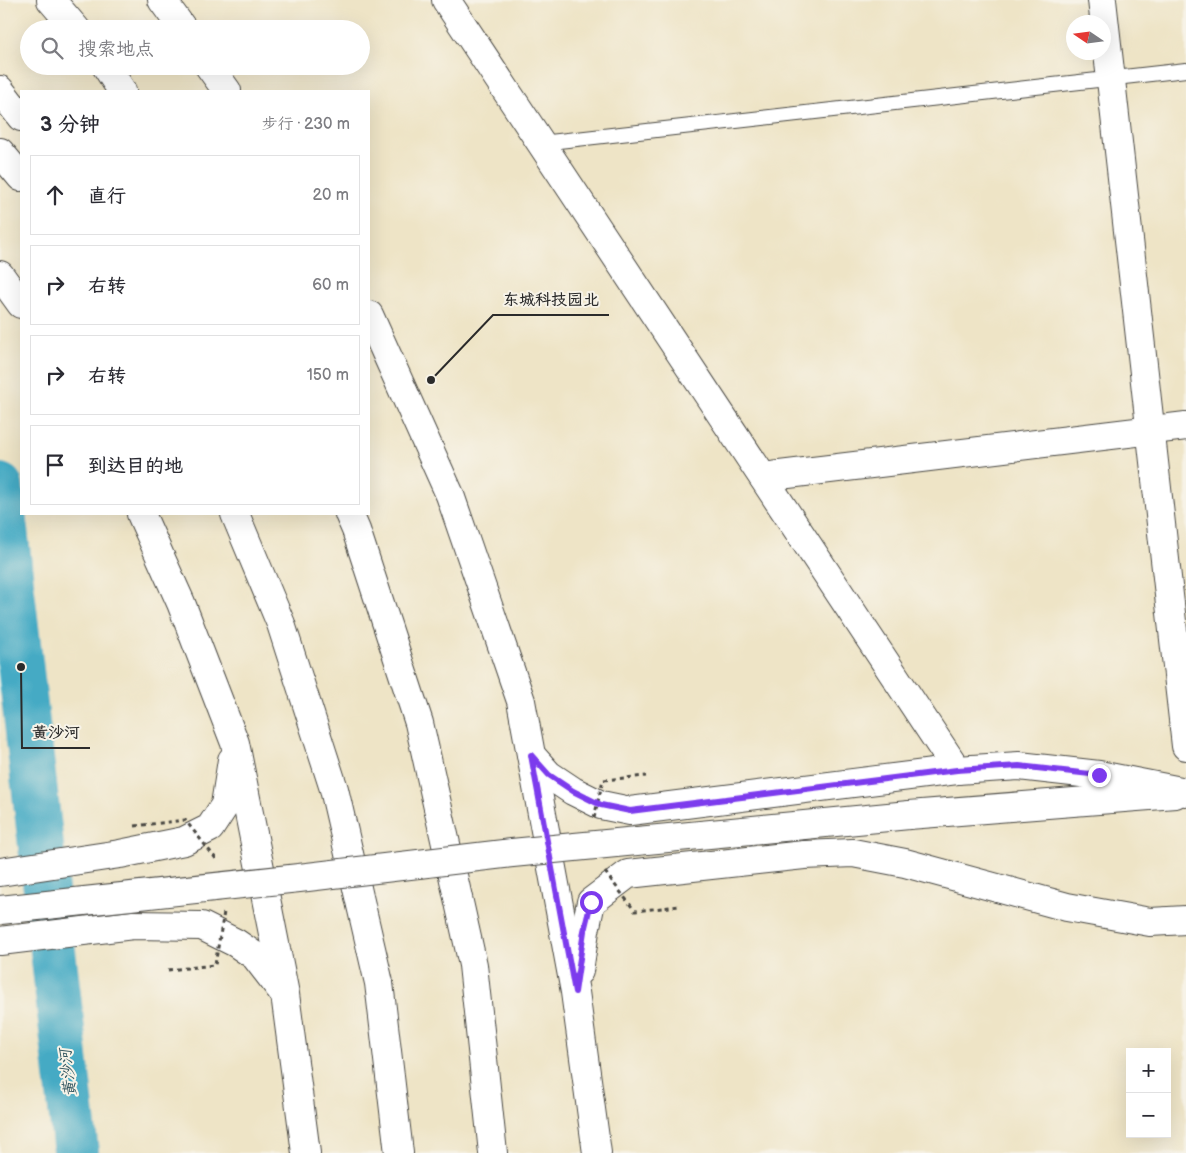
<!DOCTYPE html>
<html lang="zh">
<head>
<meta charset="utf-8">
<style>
  body { margin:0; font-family:"Balsamiq Sans","LXGW WenKai TC",sans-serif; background:#f7f7f7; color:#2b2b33 }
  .controls { position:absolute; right:15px; bottom:15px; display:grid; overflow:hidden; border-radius:0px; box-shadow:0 5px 20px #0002 }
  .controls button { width:45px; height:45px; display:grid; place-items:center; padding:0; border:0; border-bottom:1px solid #e1e1e2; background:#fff; color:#2b2b33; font:25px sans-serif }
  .compass { position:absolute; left:1066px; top:15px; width:45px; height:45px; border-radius:50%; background:#fff; box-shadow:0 5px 20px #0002; rotate:283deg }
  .stop { position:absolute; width:15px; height:15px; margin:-11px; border:4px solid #7c3aed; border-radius:50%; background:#fff }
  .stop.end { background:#7c3aed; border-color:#fff; box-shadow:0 1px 5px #0008 }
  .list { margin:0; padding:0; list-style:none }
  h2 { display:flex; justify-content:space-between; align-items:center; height:65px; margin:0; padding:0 20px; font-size:21px }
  h2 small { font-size:16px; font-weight:400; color:#7c7c81 }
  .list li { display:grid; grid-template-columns:32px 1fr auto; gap:15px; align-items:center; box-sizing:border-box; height:80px; margin:0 10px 10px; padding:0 10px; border:1px solid #e1e1e2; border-radius:0px }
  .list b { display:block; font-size:19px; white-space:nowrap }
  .list em { font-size:16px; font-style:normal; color:#7c7c81 }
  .icon { flex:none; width:28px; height:28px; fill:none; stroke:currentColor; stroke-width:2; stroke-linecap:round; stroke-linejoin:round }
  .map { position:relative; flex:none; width:1186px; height:1153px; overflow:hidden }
  .search { position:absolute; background:#fff; box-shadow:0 5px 20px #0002; left:20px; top:20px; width:350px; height:55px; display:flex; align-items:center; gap:12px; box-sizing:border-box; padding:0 18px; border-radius:28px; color:#7c7c81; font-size:19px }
  .panel { position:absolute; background:#fff; box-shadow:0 5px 20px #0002; left:20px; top:90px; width:350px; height:425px; border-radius:0px }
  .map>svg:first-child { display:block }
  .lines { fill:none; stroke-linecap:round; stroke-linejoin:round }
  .river { stroke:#44aac4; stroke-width:46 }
  .service-casing { stroke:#484742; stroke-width:16 }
  .minor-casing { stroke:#484742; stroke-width:30 }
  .tertiary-casing { stroke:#484742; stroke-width:30 }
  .primary-casing { stroke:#484742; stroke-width:30 }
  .trunk-casing { stroke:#484742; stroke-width:30 }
  .service { stroke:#fff; stroke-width:14 }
  .minor { stroke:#fff; stroke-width:28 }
  .tertiary { stroke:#fff; stroke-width:28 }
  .primary { stroke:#fff; stroke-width:28 }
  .trunk { stroke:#fff; stroke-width:28 }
  .tertiary-bridge-casing { stroke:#484742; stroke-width:30; stroke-linecap:butt }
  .path-bridge { stroke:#484742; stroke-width:3; stroke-dasharray:4 4; stroke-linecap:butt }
  .tertiary-bridge { stroke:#fff; stroke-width:28 }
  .route { stroke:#7c3aed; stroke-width:6 }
  .labels { text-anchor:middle; stroke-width:4; stroke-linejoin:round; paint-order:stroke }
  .water-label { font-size:16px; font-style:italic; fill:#345761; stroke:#f7f3e8 }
  .leader { fill:none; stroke:#2b2b2b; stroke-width:2 }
  .callout-dot { fill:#2b2b2b; stroke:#f7f3e8; stroke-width:2 }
  .callout-label { font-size:16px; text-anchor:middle; font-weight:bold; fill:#2b2b2b; stroke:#f7f3e8; stroke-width:4; stroke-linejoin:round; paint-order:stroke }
</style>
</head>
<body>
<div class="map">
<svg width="1186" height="1153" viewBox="0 0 1186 1153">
  <rect width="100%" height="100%" fill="#f7f3e8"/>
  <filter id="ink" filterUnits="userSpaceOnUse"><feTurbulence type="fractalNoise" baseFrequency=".02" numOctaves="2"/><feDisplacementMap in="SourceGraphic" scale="10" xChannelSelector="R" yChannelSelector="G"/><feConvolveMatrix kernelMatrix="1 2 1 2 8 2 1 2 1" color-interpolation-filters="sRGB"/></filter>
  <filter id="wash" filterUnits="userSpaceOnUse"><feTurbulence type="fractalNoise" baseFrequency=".0096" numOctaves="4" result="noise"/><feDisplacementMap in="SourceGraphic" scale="20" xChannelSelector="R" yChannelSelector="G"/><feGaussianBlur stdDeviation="1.12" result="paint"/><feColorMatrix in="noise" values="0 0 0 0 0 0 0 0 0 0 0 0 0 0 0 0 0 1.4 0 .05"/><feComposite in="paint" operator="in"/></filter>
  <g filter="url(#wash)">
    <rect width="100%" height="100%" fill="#eee4c6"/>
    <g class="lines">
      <polyline class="river" points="0,486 76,1153"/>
    </g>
  </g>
  <g filter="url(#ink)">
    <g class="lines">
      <defs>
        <polyline id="service" points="541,143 1186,70"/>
        <g id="minor">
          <polyline points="446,0 957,770"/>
          <polyline points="1102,0 1186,746"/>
          <polyline points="763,477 1186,426"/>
        </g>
        <polyline id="tertiary" points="909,815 1175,794"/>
        <g id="primary">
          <polyline points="162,0 183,29"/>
          <polyline points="209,66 227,91"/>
          <polyline points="0,275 21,304"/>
          <polyline points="369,315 450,495 521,701 575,992 597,1153"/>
          <polyline points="141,514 181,603 235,743 285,994 306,1153"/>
          <polyline points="531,755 549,775 573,791 601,805 630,811 957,770 1019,766 1099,775 1186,792"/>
          <polyline points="0,872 120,854 184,841 210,828 225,805 232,760"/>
          <polyline points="0,941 133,925 202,926 236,943 255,956 282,991"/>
          <polyline points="579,971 585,931 591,902 628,874 804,855 853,853 905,863 1067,907 1150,922 1186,920"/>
        </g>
        <g id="trunk">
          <polyline points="51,0 76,29"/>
          <polyline points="106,66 122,91"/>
          <polyline points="0,90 21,117"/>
          <polyline points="0,152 21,177"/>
          <polyline points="235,514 281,624 334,789 379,983 399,1153"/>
          <polyline points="349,514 356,530 419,723 473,965 493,1153"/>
        </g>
      </defs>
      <use href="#service" class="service-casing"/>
      <use href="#minor" class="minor-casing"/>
      <use href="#tertiary" class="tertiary-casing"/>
      <use href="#primary" class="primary-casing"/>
      <use href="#trunk" class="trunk-casing"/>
      <use href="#service" class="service"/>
      <use href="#minor" class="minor"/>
      <use href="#tertiary" class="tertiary"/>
      <use href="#primary" class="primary"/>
      <use href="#trunk" class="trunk"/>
      <defs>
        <polyline id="tertiary-bridge" points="0,910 299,878 512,853 909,815"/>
      </defs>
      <use href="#tertiary-bridge" class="tertiary-bridge-casing"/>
      <g class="path-bridge">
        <polyline points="594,818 603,780 646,776"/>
        <polyline points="135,826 185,820 217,860"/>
        <polyline points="605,872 635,911 679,906"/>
        <polyline points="168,970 215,965 224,912"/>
      </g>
      <use href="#tertiary-bridge" class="tertiary-bridge"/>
    </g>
  </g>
  <g class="lines" filter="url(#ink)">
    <polyline class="route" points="591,902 584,931 575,992 531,755 549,775 573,791 601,805 630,811 957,770 1019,766 1099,775"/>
  </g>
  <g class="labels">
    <g class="water-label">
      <text transform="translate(67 1073) rotate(-97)" y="6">黄沙河</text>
    </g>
  </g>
  <path class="leader" d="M431 380L493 315H609M21 667L22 748H90"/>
  <g class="callout-dot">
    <circle cx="431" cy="380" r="5"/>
    <circle cx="21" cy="667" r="5"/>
  </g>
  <g class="callout-label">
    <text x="551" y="305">东城科技园北</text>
    <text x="56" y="738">黄沙河</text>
  </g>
</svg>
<div class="controls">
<button>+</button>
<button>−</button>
</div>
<svg class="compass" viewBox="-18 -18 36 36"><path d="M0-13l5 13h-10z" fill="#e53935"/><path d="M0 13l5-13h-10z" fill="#7c7c81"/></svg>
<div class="stop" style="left:591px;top:902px"></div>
<div class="stop end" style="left:1099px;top:775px"></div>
<div class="search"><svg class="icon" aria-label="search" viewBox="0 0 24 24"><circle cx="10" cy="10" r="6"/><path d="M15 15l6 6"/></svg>搜索地点</div>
<section class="panel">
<h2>3 分钟<small>步行 · 230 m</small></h2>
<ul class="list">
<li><svg class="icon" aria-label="ahead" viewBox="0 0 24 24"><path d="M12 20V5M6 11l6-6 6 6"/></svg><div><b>直行</b></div><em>20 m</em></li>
<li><svg class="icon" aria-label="right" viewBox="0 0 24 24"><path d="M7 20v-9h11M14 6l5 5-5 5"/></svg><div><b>右转</b></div><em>60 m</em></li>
<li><svg class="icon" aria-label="right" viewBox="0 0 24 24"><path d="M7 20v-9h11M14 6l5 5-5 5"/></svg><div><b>右转</b></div><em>150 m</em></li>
<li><svg class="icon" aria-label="arrive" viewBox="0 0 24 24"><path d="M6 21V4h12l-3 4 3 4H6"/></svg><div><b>到达目的地</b></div></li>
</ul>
</section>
</div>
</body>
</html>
